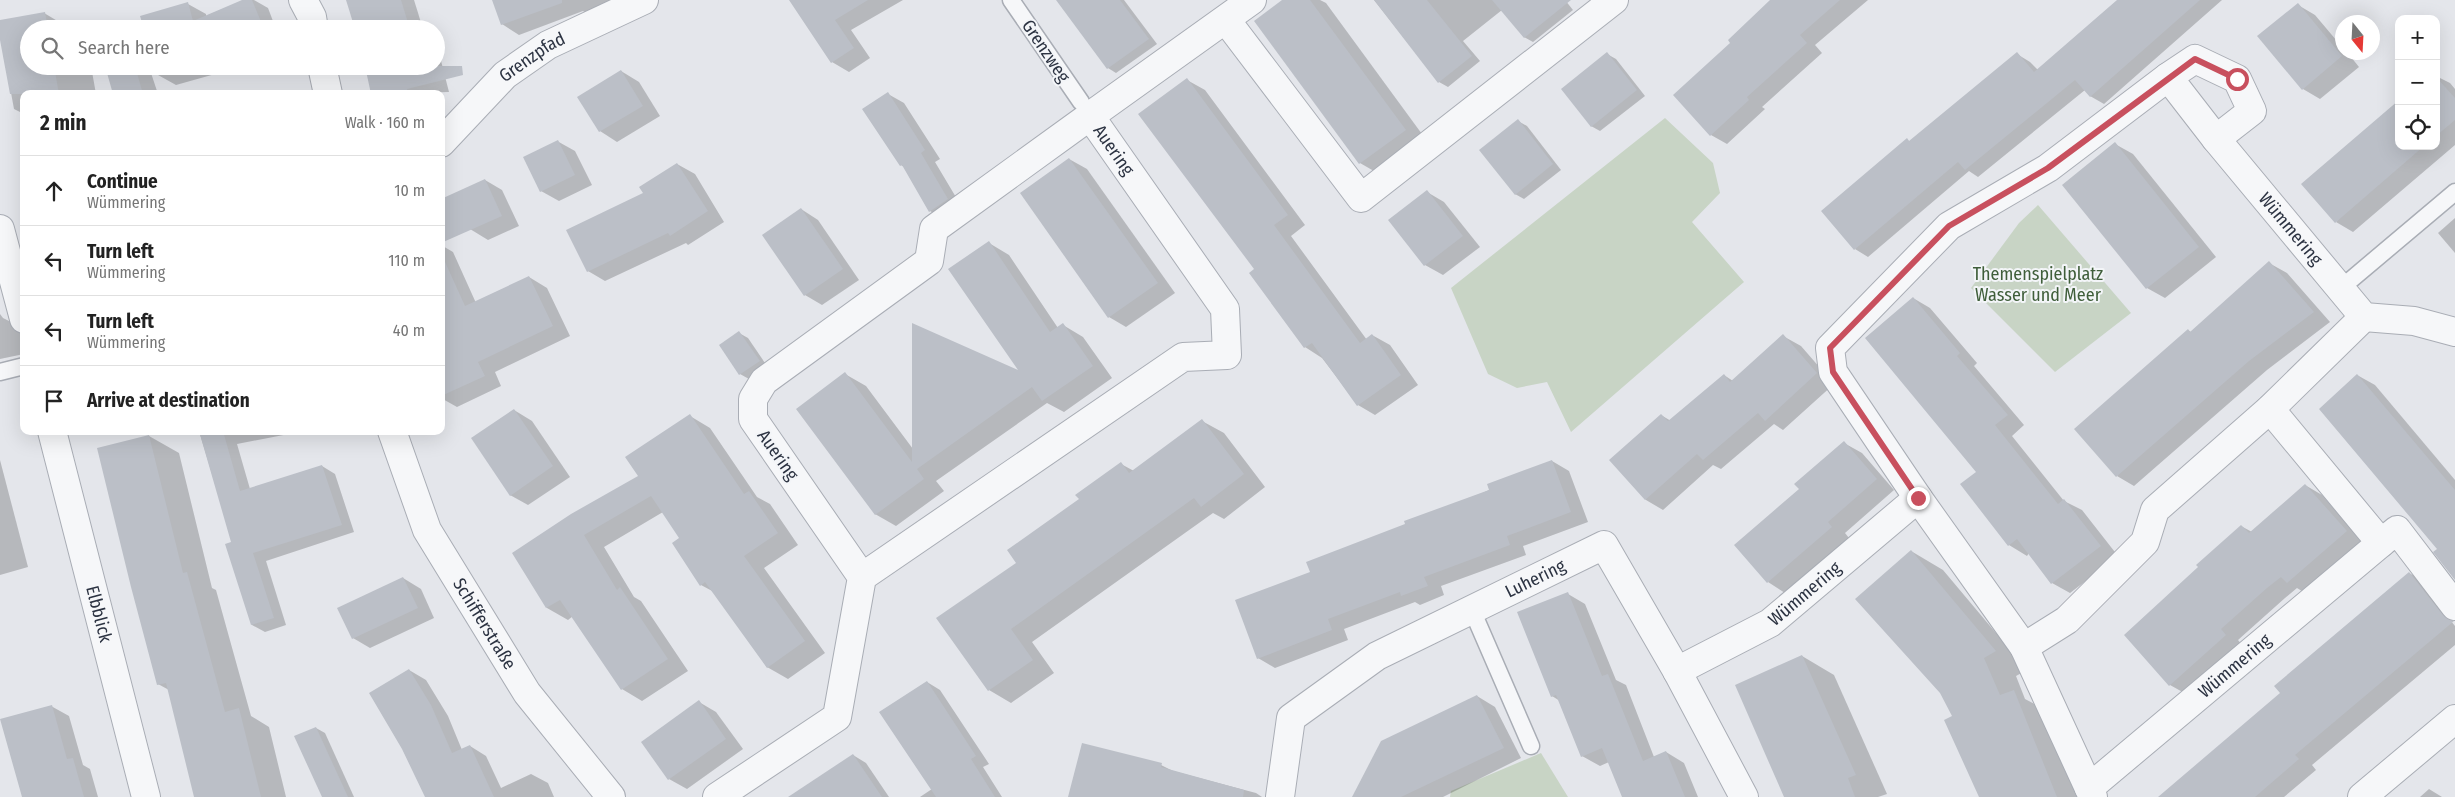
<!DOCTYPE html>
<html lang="en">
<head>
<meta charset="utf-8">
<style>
  body { margin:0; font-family:"Fira Sans Condensed",sans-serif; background:#f6f6f6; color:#222 }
  .controls { position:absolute; right:15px; top:15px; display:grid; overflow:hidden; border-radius:10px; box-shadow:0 5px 20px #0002 }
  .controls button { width:45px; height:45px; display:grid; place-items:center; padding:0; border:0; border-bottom:1px solid #e0e0e0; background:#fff; color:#222; font:25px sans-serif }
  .compass { position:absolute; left:2335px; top:15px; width:45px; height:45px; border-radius:50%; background:#fff; box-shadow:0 5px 20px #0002; rotate:162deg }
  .stop { position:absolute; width:15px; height:15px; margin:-11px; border:4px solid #c8505e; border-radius:50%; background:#fff }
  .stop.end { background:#c8505e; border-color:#fff; box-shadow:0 1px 5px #0008 }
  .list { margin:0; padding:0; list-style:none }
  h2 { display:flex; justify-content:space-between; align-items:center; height:65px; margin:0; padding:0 20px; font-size:21px }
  h2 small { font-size:16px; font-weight:400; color:#767676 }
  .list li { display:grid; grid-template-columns:32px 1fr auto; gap:15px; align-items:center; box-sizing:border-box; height:70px; padding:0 20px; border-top:1px solid #e0e0e0 }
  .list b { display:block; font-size:19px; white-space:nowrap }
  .list p { margin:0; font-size:16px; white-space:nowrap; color:#767676 }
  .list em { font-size:16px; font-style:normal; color:#767676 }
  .icon { flex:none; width:28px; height:28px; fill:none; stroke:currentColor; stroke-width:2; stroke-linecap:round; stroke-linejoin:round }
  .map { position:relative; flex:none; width:2455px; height:797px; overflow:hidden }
  .search { position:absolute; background:#fff; box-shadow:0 5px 20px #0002; left:20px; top:20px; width:425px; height:55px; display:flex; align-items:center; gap:12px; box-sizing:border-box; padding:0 18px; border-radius:28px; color:#767676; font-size:19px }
  .panel { position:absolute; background:#fff; box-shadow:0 5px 20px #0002; left:20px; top:90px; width:425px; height:345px; border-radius:10px }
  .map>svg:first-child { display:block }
  .green { fill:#c8d4c5 }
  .shadow { fill:#0003 }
  .building { fill:#bbbfc7 }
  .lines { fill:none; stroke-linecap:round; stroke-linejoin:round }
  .service-casing { stroke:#a9adb5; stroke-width:19 }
  .minor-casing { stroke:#a9adb5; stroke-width:30 }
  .service { stroke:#f6f7f9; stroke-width:16 }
  .minor { stroke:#f6f7f9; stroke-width:28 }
  .route { stroke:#c8505e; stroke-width:6 }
  .labels { text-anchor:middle; stroke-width:4; stroke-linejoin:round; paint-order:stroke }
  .street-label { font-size:18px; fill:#2c3342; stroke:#f3f5f8 }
  .park-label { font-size:18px; fill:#3f5e3a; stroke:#f3f5f8 }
</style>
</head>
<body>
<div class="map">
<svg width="2455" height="797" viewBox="0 0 2455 797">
  <rect width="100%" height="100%" fill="#e4e6eb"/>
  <g class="green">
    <polygon points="1665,118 1713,163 1720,193 1692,222 1744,282 1571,432 1547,382 1517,388 1488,374 1451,288"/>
    <polygon points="2038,205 2131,313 2055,372 1971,288 2019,223"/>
    <polygon points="1541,753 1568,797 1450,797 1451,791"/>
  </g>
  <g class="shadow">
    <polygon points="245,0 254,0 268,8 276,29 145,29 188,4 206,14 206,16"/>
    <polygon points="347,0 414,0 423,29 356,29"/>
    <polygon points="493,0 616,0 586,13 583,11 519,35 502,24"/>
    <polygon points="790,0 903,0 851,30 870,58 849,72 832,62"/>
    <polygon points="1058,0 1124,0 1157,44 1116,73 1108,68"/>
    <polygon points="1284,0 1320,0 1326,3 1430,145 1386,178 1360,163 1255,21"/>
    <polygon points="1374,0 1565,0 1573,10 1533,42 1524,37 1502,10 1463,41 1480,61 1448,87 1439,82"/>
    <polygon points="1772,0 1868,0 1815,45 1822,53 1762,107 1765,109 1727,144 1711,135 1732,43"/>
    <polygon points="2118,0 2222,0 2104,104 2090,96 2085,90 1978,177 1969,171 1868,257 1855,249 1907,140 1911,142 2017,54 2030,62 2038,70"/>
    <polygon points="2298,5 2315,15 2342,47 2342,52 2347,52 2359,67 2320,99 2303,89"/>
    <polygon points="44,13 71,29 29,29 29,66 91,66 96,94 24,94 24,114 14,109 0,33 0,21"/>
    <polygon points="1607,54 1616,59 1645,96 1600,131 1591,126"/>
    <polygon points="436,55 440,57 449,92 373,94 436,66"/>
    <polygon points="121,66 140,66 151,73 158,94 114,94"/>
    <polygon points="156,66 274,66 254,75 240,67 176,85 158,75"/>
    <polygon points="621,71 639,82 660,116 617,142 600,131"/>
    <polygon points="2436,76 2450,83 2455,89 2455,145 2353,232 2336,222 2399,146 2436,146"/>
    <polygon points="1187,80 1205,90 1305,225 1291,236 1367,340 1372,335 1390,345 1418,385 1375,415 1358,405 1322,358 1305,347 1255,269"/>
    <polygon points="888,94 904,103 940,159 935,162 963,209 946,220 930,211 904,167 901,165"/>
    <polygon points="1518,121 1527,126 1561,170 1524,199 1515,194"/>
    <polygon points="557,141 575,151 592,185 559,201 541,191"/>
    <polygon points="2115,144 2133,154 2216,257 2165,298 2147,288"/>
    <polygon points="1069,159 1087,169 1175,293 1126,327 1109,317"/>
    <polygon points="677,164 695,174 724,222 688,245 686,243 605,281 588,271 645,194"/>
    <polygon points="485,180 502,190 519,226 488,240 470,229"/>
    <polygon points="1427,192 1444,202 1480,247 1443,275 1425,265 1390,220"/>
    <polygon points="801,209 818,220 859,280 822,305 805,295"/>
    <polygon points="2455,218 2455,253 2438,233"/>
    <polygon points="989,243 1009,255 1058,328 1063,325 1083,337 1112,378 1064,412 1047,403 936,481 944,491 896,526 875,514 845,374 866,386 913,449 1022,373"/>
    <polygon points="441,245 453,252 476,303 529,277 547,288 570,336 495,372 501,386 457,407 441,398"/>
    <polygon points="2269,263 2287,273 2330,322 2267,370 2134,486 2117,476 2188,330 2191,332"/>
    <polygon points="1913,298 1930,308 1977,363 1974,366 2024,425 2012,436 2064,501 2082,510 2118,556 2070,593 2052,583 2029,553 2027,556 2009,545 1962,485 1977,472"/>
    <polygon points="0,314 3,318 21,327 24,354 0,359"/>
    <polygon points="739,333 748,338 767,366 749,379 740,374"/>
    <polygon points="1783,336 1801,346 1834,384 1783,430 1774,424 1721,469 1713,465 1663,510 1646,500 1611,460 1661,415 1671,421 1724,375 1733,381"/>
    <polygon points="2357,375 2375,385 2455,480 2455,578 2439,549"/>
    <polygon points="514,410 532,421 570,477 528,505 510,495"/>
    <polygon points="690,416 710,428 757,497 770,504 798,545 764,568 825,653 788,679 767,667 714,592 701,585 681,538 663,512 604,547 634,597 641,601 688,671 642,701 622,689 573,616 568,620 547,608 513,553 639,477"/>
    <polygon points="1202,421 1224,433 1265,487 1224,519 1213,513 1032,642 1054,673 1011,703 989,690 1018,564 1080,500 1121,464 1134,471"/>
    <polygon points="199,431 304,431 237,444 250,489 322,466 335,474 354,532 266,561 286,625 265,632 252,625 233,543"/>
    <polygon points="149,436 179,453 212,588 216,590 251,716 269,727 286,797 196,797 169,690 158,684"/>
    <polygon points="1844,443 1862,453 1894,490 1845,533 1849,538 1785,593 1768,582 1801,489"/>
    <polygon points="0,460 28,567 0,575"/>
    <polygon points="1552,461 1569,471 1588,522 1523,546 1526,555 1441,586 1444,595 1420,605 1415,602 1344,629 1348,640 1275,668 1258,658 1311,572"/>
    <polygon points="2305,485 2322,495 2363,542 2305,593 2297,588 2285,598 2238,640 2243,646 2188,695 2170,685 2125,635 2200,568 2241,526 2252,532"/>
    <polygon points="1911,551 1943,570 2027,670 2016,676 2025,699 2046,710 2081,797 1981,797 1954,716"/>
    <polygon points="2409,573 2427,583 2443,611 2455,626 2455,645 2312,765 2316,770 2284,797 2160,797 2282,693"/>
    <polygon points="403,578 421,589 434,618 370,648 353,638"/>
    <polygon points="1568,594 1585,604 1616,680 1626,685 1654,757 1666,752 1684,763 1698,797 1624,797 1609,762 1600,766 1582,756 1560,701 1552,696"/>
    <polygon points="1802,656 1834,675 1887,794 1878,797 1785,797"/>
    <polygon points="409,670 426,680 448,716 462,750 470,746 486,756 501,788 531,774 548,783 554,797 426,797"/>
    <polygon points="927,682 940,690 989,764 983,767 1002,797 920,797 932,789"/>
    <polygon points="1477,696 1495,707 1521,758 1443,797 1362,797"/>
    <polygon points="699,702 716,712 743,749 687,789 669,779"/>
    <polygon points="51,706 69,716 83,765 90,769 98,797 30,797"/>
    <polygon points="316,728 325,733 354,797 323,797"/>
    <polygon points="853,755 866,763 889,797 813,797"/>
    <polygon points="1161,765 1173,771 1256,793 1262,797 1070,797"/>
    <polygon points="2429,789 2442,797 2420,797"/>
  </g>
  <g class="building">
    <polygon points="242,0 252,0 264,29 144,29 140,16 188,2 193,21"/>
    <polygon points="346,0 401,0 409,26 399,29 355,29"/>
    <polygon points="492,0 562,0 562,3 501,25"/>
    <polygon points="789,0 868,0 835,20 854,48 831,63"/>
    <polygon points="1056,0 1120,0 1149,39 1107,69"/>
    <polygon points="1282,0 1310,0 1406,130 1359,164 1254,21"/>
    <polygon points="1374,0 1427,0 1472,56 1438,83"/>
    <polygon points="1492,0 1571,0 1524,38"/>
    <polygon points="1770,0 1840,0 1800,35 1807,43 1747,97 1749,100 1710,136 1673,95 1730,43 1728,40"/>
    <polygon points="2117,0 2200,0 2090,97 2075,80 1965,170 1958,162 1854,250 1821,211 1907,138 1909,141 2017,52 2034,72"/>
    <polygon points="2298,3 2342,56 2302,90 2257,36"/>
    <polygon points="45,12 48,29 29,29 29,66 54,66 59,94 10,94 0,40 0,20"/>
    <polygon points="1607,52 1637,90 1591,127 1561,89"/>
    <polygon points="105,66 135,66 143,94 113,94"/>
    <polygon points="154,66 190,66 157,75"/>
    <polygon points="365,66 462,66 463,75 407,89 409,94 371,94"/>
    <polygon points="621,70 643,106 599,132 577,97"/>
    <polygon points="2436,77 2455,98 2455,120 2436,136"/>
    <polygon points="1187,78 1288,215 1274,225 1360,343 1372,334 1401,375 1357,406 1312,343 1304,348 1249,273 1254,269 1138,114"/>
    <polygon points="888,92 925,150 921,153 948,199 929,212 902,165 900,166 862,109"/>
    <polygon points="2399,100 2399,146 2424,146 2335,223 2301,184"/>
    <polygon points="1518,119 1553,164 1515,195 1479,150"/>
    <polygon points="558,140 575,175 540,192 523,157"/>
    <polygon points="2115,142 2199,247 2146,289 2062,185"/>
    <polygon points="1069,158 1158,283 1108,318 1020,193"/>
    <polygon points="677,163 708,211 670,236 668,233 587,272 566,230 643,193 639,187"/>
    <polygon points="485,179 502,216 441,243 441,199"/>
    <polygon points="1427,190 1463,236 1424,266 1388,220"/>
    <polygon points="801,208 843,269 804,296 762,235"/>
    <polygon points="989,241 1050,332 1063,323 1093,366 1042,401 1032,387 917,469 924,479 875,515 796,409 845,372 912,462 912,323 1018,370 948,269"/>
    <polygon points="441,253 465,306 529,276 553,326 478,362 485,376 441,396"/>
    <polygon points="2269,261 2314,312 2249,361 2116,477 2074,429 2188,329 2190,332"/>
    <polygon points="1913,297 1960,353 1957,356 2008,415 1995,425 2058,504 2064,499 2101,546 2051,584 2017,539 2008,546 1960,484 1976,472 1865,338"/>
    <polygon points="739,331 760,361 739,375 719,345"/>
    <polygon points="1783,334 1817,373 1765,421 1758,413 1703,460 1697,454 1645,500 1609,460 1661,414 1668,421 1724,374 1730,382"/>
    <polygon points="2357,374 2455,490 2455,580 2433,552 2437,549 2319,409"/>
    <polygon points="514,409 553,466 510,496 471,438"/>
    <polygon points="690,414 744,494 749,491 778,533 744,556 805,641 767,668 705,582 700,586 672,543 679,538 651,496 584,535 617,590 620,587 668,659 621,690 560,600 546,608 512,553 571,514 638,476 625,457"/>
    <polygon points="1202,419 1244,474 1201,507 1194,498 1011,629 1033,660 988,691 936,618 1016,563 1007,550 1079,499 1075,495 1121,462 1129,473"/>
    <polygon points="199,431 223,431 240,491 322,465 342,525 253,553 274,618 251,625 225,544 231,542"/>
    <polygon points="149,435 183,573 187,572 225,712 239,708 261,797 194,797 166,683 157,685 131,587 97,448"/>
    <polygon points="1844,441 1877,479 1828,522 1832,527 1767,583 1734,545 1799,489 1794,484"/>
    <polygon points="1552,460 1571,512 1507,536 1510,545 1424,577 1428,586 1401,596 1400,592 1328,619 1332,630 1257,659 1235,600 1310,572 1306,562 1405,524 1404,521 1489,490 1487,484"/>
    <polygon points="2305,484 2347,531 2287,583 2281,577 2267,588 2221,629 2226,635 2169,686 2124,635 2198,567 2196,565 2241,525 2249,533"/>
    <polygon points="1911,550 1996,651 1984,658 2000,695 2014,690 2057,797 1979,797 1944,720 1952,716 1940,693 1855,599"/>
    <polygon points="2409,572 2443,615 2454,621 2295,755 2299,759 2255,797 2158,797 2280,693 2274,686"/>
    <polygon points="403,577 418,608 352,639 337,608"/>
    <polygon points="1568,592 1602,676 1608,674 1643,761 1666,751 1685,797 1622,797 1602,748 1581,757 1556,695 1551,697 1517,612"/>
    <polygon points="1802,655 1856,775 1848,778 1855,797 1784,797 1735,685"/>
    <polygon points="409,669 431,705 452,753 470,745 494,797 425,797 402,749 369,693"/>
    <polygon points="927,681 976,756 971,759 995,797 936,797 879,712"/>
    <polygon points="1477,695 1504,748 1401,797 1352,797 1381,741"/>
    <polygon points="699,700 726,739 668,780 641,742"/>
    <polygon points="52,705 67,759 73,758 84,797 22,797 0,719"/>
    <polygon points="316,727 348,797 322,797 294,736"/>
    <polygon points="1082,743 1162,763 1161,767 1244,790 1243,797 1068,797"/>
    <polygon points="853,754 882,797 788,797"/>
  </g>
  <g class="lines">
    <defs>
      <g id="service">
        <polyline points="1011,0 1081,102"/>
        <polyline points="2340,289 2455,192"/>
        <polyline points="0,372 24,366"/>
        <polyline points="1472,610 1531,746"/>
      </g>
      <g id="minor">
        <polyline points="303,0 312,17 314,29"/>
        <polyline points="1226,20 1361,198 1614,0"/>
        <polyline points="322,66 328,94"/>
        <polyline points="2168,77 2195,59 2237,79 2252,111 2216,139"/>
        <polyline points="1090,116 1252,0"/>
        <path id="s1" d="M441,143L505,75L548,45L644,0"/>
        <polyline points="0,229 24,319"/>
        <path id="s2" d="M52,431L146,797"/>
        <path id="s3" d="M392,431L427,530L527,693L611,797"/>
        <polyline points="2381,543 2397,530 2455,606"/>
        <polyline points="2024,647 2067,620 2145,542 2155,510 2270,409 2364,317"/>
        <path id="s4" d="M1677,671L1770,623L1918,498"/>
        <path id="s5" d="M2089,788L2381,543L2270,409"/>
        <path id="s6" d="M717,797L837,717L862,577L753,419V399L764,381L929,261L934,229L1090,116L1225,309L1227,355L1183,357L862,577"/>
        <path id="s7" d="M1280,797L1291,718L1377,656L1604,545L1677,671L1744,797"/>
        <path id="s8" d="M2093,797L2024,647L1918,498L1833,372L1830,348L1949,226L2048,168L2168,77L2216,139L2364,317L2414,321L2455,332"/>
        <polyline points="2362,797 2455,719"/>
      </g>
    </defs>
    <use href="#service" class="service-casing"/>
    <use href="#minor" class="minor-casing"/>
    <use href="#service" class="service"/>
    <use href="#minor" class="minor"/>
  </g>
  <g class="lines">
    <polyline class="route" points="1918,498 1833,372 1830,348 1949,226 2048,168 2195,59 2237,79"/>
  </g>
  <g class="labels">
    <g class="street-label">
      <text transform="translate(1046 51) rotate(56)" y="6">Grenzweg</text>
      <text dy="6" stroke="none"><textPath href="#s1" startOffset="126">Grenzpfad</textPath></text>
      <text dy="6" stroke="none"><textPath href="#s6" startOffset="990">Auering</textPath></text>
      <text dy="6" stroke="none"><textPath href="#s8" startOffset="1155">Wümmering</textPath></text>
      <text transform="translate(778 455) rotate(55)" y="6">Auering</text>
      <text dy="6" stroke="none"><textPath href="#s7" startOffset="362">Luhering</textPath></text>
      <text dy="6" stroke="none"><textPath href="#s4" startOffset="150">Wümmering</textPath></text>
      <text dy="6" stroke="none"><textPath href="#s2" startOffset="189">Elbblick</textPath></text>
      <text dy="6" stroke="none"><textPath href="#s3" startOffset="215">Schifferstraße</textPath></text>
      <text dy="6" stroke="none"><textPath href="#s5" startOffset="190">Wümmering</textPath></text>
    </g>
    <g class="park-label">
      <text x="2038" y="280">Themenspielplatz<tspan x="2038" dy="21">Wasser und Meer</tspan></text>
    </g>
  </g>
</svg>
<div class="controls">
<button>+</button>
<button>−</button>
<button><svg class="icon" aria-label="locate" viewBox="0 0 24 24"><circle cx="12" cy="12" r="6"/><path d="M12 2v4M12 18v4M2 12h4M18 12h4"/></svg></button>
</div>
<svg class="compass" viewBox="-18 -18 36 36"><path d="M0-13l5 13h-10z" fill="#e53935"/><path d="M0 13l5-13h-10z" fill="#767676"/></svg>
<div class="stop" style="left:2237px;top:79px"></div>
<div class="stop end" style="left:1918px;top:498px"></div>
<div class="search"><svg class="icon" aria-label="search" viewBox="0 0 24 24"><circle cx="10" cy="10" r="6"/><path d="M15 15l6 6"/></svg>Search here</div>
<section class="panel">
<h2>2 min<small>Walk · 160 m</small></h2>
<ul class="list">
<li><svg class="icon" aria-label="ahead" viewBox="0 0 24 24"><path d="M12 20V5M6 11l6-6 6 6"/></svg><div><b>Continue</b><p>Wümmering</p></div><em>10 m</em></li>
<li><svg class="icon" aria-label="left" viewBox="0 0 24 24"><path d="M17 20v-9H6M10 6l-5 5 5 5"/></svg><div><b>Turn left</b><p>Wümmering</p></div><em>110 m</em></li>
<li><svg class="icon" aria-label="left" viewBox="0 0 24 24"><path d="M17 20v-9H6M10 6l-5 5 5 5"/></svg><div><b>Turn left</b><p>Wümmering</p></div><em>40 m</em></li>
<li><svg class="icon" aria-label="arrive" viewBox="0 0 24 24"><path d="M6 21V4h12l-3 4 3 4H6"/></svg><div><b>Arrive at destination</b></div></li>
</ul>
</section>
</div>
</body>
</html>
